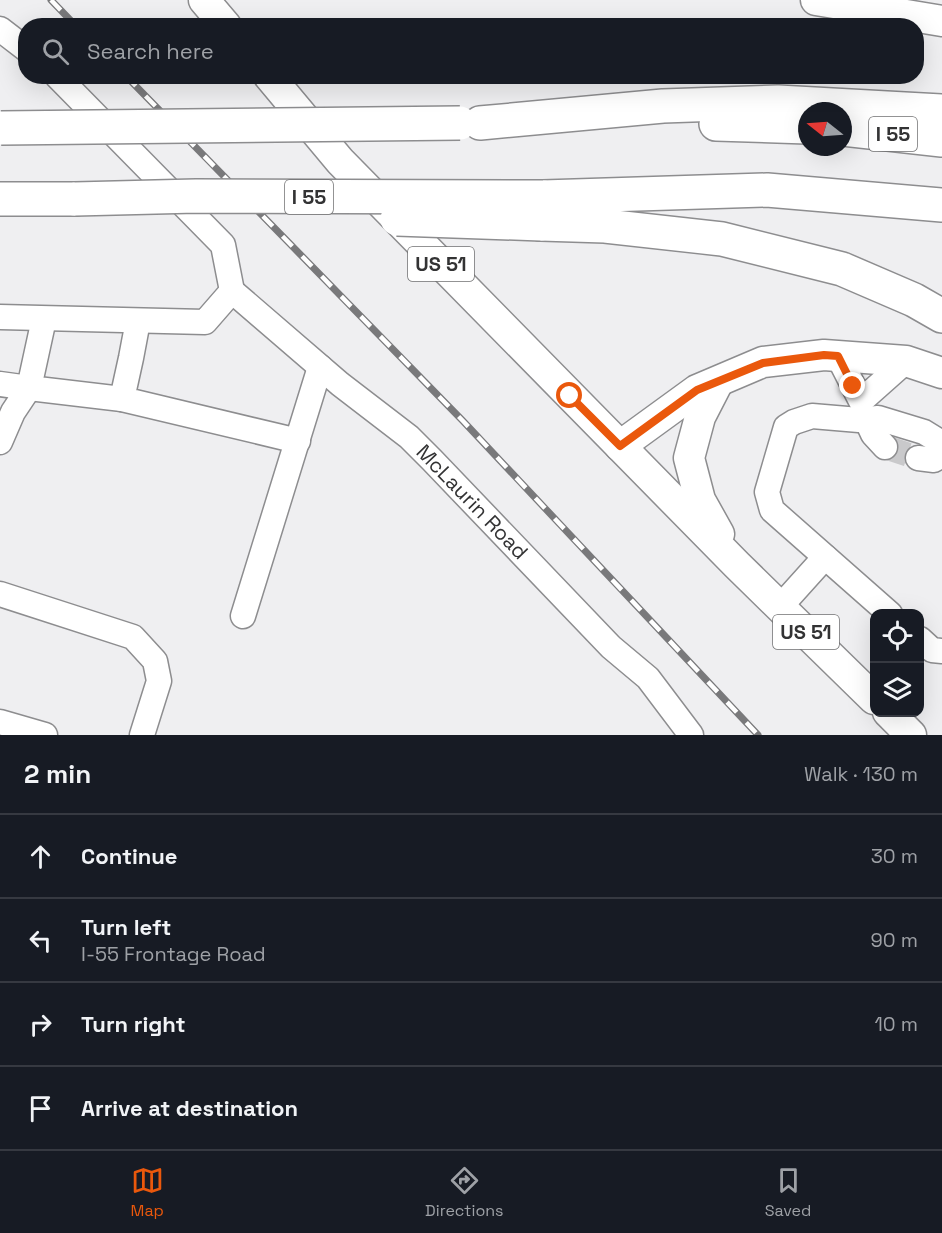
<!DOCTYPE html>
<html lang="en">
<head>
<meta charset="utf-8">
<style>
  body { margin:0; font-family:"Space Grotesk",sans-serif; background:#242831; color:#f1f3f6 }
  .controls { position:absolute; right:18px; bottom:18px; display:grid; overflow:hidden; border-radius:12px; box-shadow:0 6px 24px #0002 }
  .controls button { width:54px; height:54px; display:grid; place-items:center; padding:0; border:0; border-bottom:2px solid #363941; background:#171b24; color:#f1f3f6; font:30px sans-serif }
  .compass { position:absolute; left:798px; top:102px; width:54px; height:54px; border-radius:50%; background:#171b24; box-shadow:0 6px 24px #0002; rotate:287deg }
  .stop { position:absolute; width:18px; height:18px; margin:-14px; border:4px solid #ea580c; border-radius:50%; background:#fff }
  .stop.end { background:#ea580c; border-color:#fff; box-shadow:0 2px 6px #0008 }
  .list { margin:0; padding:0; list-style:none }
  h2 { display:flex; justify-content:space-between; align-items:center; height:78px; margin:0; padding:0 24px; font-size:26px }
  h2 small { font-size:20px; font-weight:400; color:#9ea1a6 }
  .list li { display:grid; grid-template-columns:39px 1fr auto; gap:18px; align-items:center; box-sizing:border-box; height:84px; padding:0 24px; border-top:2px solid #363941 }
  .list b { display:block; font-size:22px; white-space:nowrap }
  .list p { margin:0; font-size:20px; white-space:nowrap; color:#9ea1a6 }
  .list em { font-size:20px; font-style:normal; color:#9ea1a6 }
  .icon { flex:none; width:33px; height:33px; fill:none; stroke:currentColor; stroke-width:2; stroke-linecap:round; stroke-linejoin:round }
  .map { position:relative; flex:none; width:942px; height:735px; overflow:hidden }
  .search { position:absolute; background:#171b24; box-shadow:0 6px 24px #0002; left:18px; right:18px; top:18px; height:66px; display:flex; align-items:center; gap:15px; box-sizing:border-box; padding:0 21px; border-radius:24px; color:#9ea1a6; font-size:22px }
  .sheet { height:414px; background:#171b24 }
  nav { display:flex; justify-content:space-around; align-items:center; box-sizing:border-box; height:84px; border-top:2px solid #363941; background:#171b24; font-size:16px; color:#9ea1a6 }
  nav a { display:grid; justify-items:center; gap:3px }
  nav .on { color:#ea580c }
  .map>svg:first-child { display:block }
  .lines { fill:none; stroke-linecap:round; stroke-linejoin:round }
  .minor-tunnel { stroke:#c9c9cb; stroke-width:24; stroke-dasharray:24 12; stroke-linecap:butt }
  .minor-casing { stroke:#8d8d8f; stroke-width:27 }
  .major-casing { stroke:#8d8d8f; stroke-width:33 }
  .highway-casing { stroke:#8d8d8f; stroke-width:36 }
  .minor { stroke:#fff; stroke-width:24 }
  .major { stroke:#fff; stroke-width:30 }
  .highway { stroke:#fff; stroke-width:33 }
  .rail-casing { stroke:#79797b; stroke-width:7 }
  .rail { stroke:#fff; stroke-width:4.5; stroke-dasharray:14; stroke-linecap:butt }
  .highway-bridge-casing { stroke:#8d8d8f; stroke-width:36; stroke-linecap:butt }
  .highway-bridge { stroke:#fff; stroke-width:33 }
  .route { stroke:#ea580c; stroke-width:8 }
  .labels { text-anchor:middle; stroke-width:4.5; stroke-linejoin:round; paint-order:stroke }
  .shield { fill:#fff; stroke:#707071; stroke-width:1.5 }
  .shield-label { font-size:20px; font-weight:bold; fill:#333334 }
  .street-label { font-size:21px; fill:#333334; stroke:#fff }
</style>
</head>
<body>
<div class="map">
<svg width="942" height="735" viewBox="0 0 942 735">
  <rect width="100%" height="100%" fill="#efeff1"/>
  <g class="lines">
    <polyline class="minor-tunnel" points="885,447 918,458"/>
    <defs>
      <g id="minor">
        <polyline points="0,29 26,49"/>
        <polyline points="232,291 340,384 409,437 432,460 611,647 648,678 691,735"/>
        <polyline points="0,317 205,322 232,291 223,245 57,76"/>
        <polyline points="44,319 29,388 122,399"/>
        <polyline points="138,321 131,358 122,399 298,441"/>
        <polyline points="838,356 861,401 906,361"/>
        <polyline points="0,384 29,388 13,412 0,442"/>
        <polyline points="866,419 873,434 885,447"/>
        <polyline points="918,458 934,460 942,454"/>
        <polyline points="0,594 133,637 155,661 159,681 142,735"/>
        <polyline points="780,607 825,557"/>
        <polyline points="890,614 772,510 767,492 786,427 794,422 812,416 859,420 878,418 924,432 942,443"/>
        <polyline points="243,616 320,367"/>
        <polyline points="920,639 932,650 942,651"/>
        <polyline points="0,722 45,735"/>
      </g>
      <g id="major">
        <polyline points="204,0 226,26"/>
        <polyline points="816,0 942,21"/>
        <polyline points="269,76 340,161 737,565 874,699"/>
        <polyline points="718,382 700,417 689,458 700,500 719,534"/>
        <polyline points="620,446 697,390 763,362 824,355 906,361 942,373"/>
        <polyline points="888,712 911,735"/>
      </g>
      <g id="highway">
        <polyline points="480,123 663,106 778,102 942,111"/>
        <polyline points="716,124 807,127"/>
        <polyline points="843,129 942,140"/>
        <polyline points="543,197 767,190 942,205"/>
        <polyline points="0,199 75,199"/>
        <polyline points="541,224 605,226 722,239 842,269 914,300 942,316"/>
      </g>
    </defs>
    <use href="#minor" class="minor-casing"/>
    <use href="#major" class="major-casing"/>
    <use href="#highway" class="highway-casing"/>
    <use href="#minor" class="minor"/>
    <use href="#major" class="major"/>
    <use href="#highway" class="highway"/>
    <defs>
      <g id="rail">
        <polyline points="51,0 76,26"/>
        <polyline points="126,76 463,421 758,735"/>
      </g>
    </defs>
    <use href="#rail" class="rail-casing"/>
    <use href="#rail" class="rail"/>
    <defs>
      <g id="highway-bridge">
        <polyline points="1,128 460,123"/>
        <polyline points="75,199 196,196 543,197"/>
        <polyline points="397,219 541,224"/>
      </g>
    </defs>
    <use href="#highway-bridge" class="highway-bridge-casing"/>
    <use href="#highway-bridge" class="highway-bridge"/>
  </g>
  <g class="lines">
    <polyline class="route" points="570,396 620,446 697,390 763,363 824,355 838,356 853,386"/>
  </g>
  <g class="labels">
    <g class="shield">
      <rect x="869" y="117" width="48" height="34" rx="4.5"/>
      <rect x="285" y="180" width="48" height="34" rx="4.5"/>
      <rect x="408" y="247" width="66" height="34" rx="4.5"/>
      <rect x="773" y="615" width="66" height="34" rx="4.5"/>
    </g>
    <g class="shield-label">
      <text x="893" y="141">I 55</text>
      <text x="309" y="204">I 55</text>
      <text x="441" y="271">US 51</text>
      <text x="806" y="639">US 51</text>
    </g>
    <g class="street-label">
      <text transform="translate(472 502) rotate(46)" y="7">McLaurin Road</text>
    </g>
  </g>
</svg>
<div class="controls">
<button><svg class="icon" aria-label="locate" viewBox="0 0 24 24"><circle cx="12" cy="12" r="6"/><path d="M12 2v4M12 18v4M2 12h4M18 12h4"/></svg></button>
<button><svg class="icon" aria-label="layers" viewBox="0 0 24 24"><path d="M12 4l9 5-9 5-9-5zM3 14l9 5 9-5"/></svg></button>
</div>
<svg class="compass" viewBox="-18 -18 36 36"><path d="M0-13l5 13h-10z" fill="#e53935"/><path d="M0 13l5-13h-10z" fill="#9ea1a6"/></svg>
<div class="stop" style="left:570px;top:396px"></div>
<div class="stop end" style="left:853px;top:386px"></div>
<div class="search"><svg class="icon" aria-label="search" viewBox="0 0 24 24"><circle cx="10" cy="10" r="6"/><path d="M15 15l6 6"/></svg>Search here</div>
</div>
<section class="sheet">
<h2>2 min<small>Walk · 130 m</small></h2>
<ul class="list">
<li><svg class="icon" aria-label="ahead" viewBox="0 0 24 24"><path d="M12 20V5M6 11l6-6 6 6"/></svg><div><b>Continue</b></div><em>30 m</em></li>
<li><svg class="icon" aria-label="left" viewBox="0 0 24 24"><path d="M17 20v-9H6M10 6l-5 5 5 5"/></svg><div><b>Turn left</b><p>I-55 Frontage Road</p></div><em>90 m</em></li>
<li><svg class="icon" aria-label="right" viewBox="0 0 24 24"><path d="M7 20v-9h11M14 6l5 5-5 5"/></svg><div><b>Turn right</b></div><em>10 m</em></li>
<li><svg class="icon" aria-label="arrive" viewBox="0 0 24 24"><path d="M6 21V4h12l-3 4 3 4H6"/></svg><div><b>Arrive at destination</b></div></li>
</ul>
</section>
<nav>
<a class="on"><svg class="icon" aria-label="map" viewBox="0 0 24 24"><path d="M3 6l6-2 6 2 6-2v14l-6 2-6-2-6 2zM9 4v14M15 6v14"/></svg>Map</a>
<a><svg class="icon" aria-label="directions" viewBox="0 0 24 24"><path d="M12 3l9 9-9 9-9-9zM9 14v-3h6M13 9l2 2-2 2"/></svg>Directions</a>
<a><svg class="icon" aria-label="saved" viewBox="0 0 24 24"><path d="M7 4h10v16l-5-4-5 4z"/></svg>Saved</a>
</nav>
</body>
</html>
